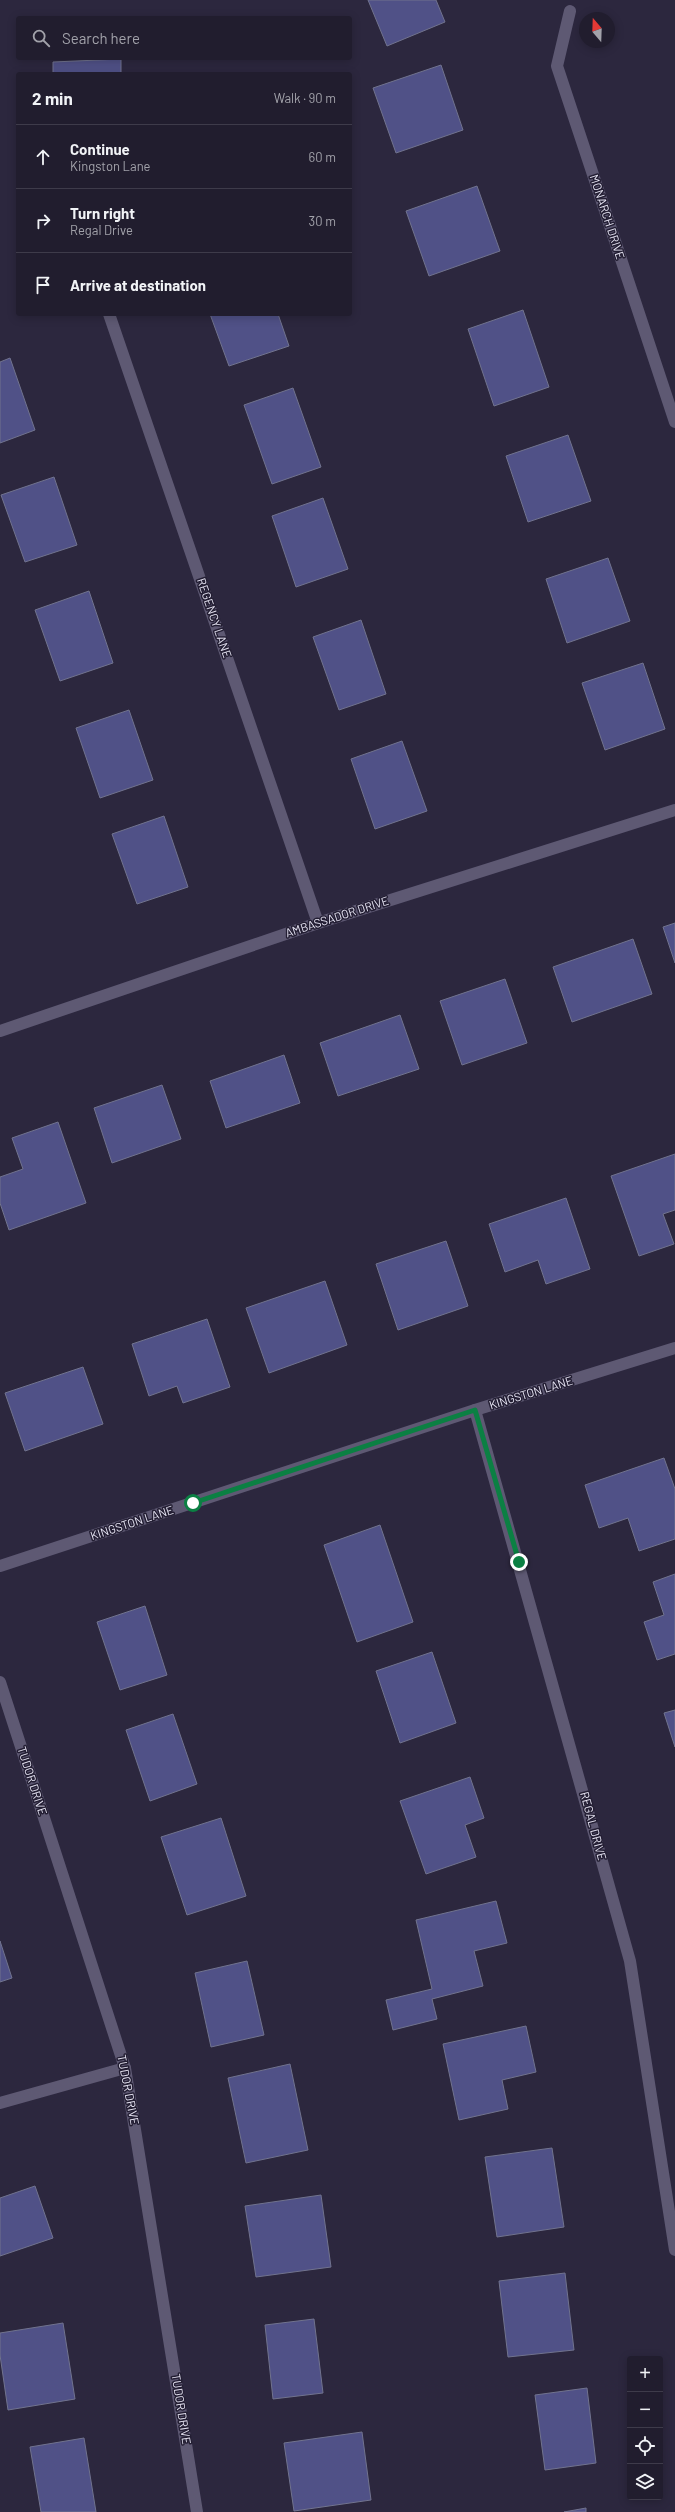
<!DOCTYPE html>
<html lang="en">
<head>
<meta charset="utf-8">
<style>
  body { margin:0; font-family:Barlow,sans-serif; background:#2d2a3a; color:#f1f3f6 }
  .controls { position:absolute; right:12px; bottom:12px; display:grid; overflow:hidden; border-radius:4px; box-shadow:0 2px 10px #0003 }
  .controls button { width:36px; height:36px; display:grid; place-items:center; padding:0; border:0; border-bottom:1px solid #3e3b4a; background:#211d2e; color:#f1f3f6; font:20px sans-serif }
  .compass { position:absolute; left:579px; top:12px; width:36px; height:36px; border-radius:50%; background:#211d2e; box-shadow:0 2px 10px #0003; rotate:341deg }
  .stop { position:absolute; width:12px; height:12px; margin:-9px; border:3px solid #0b8043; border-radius:50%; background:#fff }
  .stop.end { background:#0b8043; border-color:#fff; box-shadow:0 1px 4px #0008 }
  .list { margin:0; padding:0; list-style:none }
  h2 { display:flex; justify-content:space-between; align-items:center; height:52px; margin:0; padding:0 16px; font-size:17px }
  h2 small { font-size:13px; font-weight:400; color:#a2a2aa }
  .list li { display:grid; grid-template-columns:26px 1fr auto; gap:12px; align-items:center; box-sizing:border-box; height:64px; padding:0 16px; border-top:1px solid #3e3b4a }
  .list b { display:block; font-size:15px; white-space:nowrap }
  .list p { margin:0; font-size:13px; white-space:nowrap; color:#a2a2aa }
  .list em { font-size:13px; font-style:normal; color:#a2a2aa }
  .icon { flex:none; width:22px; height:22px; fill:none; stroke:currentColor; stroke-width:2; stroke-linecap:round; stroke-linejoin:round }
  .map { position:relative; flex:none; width:675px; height:2512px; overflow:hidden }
  .search { position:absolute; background:#211d2e; box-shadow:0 2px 10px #0003; left:16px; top:16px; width:336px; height:44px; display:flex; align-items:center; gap:10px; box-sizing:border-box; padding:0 14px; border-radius:4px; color:#a2a2aa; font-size:15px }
  .panel { position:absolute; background:#211d2e; box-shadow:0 2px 10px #0003; left:16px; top:72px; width:336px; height:244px; border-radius:4px }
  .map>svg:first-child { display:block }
  .building { fill:#505187; stroke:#71738e }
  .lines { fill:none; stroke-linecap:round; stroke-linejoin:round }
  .minor { stroke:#5e5973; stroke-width:12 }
  .route { stroke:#0b8043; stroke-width:5 }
  .labels { text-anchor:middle; stroke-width:3; stroke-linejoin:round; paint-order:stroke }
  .street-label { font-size:12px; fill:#e7e5f4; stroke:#231e33 }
</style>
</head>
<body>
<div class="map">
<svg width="675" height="2512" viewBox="0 0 675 2512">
  <rect width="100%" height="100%" fill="#2c273e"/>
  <g class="building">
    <polygon points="368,0 436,0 445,22 387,46"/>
    <polygon points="121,59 121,74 53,74 53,62"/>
    <polygon points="441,65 463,130 396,153 373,88"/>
    <polygon points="477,186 500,251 429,276 406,211"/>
    <polygon points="523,310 549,387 494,406 468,329"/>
    <polygon points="210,314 278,314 289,346 229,366"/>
    <polygon points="10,358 35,430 0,443 0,362"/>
    <polygon points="293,388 321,467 272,484 244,405"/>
    <polygon points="568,435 591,501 528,522 506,456"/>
    <polygon points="54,477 77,545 25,562 1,495"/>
    <polygon points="323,498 348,569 296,587 272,516"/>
    <polygon points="608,558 630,621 567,643 546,579"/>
    <polygon points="89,591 113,663 60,681 35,610"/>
    <polygon points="361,620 386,694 339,710 313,637"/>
    <polygon points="643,663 665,729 605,750 582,683"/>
    <polygon points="129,710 153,780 100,798 76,728"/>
    <polygon points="402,741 427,811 375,829 351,759"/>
    <polygon points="164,816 188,887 137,904 112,834"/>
    <polygon points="675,923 675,963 663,927"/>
    <polygon points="633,939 652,994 572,1022 553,967"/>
    <polygon points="505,979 527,1043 462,1065 440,1001"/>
    <polygon points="400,1015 419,1069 338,1096 320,1043"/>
    <polygon points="284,1055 300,1103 226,1128 210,1081"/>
    <polygon points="162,1085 181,1139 112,1163 94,1108"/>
    <polygon points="58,1122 86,1203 9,1230 0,1203 0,1177 23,1169 12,1138"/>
    <polygon points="675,1154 675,1210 663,1214 674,1244 639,1256 611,1176"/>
    <polygon points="566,1198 590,1269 546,1284 538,1260 505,1272 489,1224"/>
    <polygon points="446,1241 468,1306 398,1330 376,1264"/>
    <polygon points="325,1281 347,1345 269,1373 246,1308"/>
    <polygon points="207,1319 230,1387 183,1403 177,1386 149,1396 132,1344"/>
    <polygon points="83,1367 103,1424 25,1451 5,1393"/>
    <polygon points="664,1458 675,1489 675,1539 639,1551 628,1518 599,1528 585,1485"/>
    <polygon points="380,1525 413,1622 357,1642 324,1545"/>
    <polygon points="675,1574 675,1654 657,1660 644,1622 664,1615 653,1582"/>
    <polygon points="145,1606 167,1675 120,1690 97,1622"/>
    <polygon points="432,1652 456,1723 400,1743 376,1671"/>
    <polygon points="675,1710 675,1747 664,1713"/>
    <polygon points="173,1714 197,1784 150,1801 126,1730"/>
    <polygon points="470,1777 484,1818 465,1825 476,1857 426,1874 400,1801"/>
    <polygon points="221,1818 246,1896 187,1915 161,1837"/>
    <polygon points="496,1901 507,1943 474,1951 483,1986 432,1999 437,2019 393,2030 386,2000 432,1989 416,1920"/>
    <polygon points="0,1941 12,1978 0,1982"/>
    <polygon points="247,1961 264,2035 211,2047 195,1973"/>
    <polygon points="526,2026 536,2072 502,2080 508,2109 459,2120 443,2044"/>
    <polygon points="290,2064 308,2150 246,2163 228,2078"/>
    <polygon points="552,2148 564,2227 497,2237 485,2157"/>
    <polygon points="35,2186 53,2238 0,2256 0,2198"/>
    <polygon points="321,2195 331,2267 256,2277 245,2206"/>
    <polygon points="565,2273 574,2350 508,2357 499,2281"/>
    <polygon points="314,2319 323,2393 273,2399 265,2325"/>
    <polygon points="63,2323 75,2399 8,2410 0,2355 0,2333"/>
    <polygon points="587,2388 596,2463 545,2470 535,2395"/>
    <polygon points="362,2432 371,2500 294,2511 284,2443"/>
    <polygon points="84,2438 96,2512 41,2512 30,2447"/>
    <polygon points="586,2508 586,2512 564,2512"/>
  </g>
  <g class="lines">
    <g class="minor">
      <polyline points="570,11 557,66 675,422"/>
      <polyline points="109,314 318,923"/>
      <polyline points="0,1031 318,923 675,810"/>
      <polyline points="475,1410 630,1961 675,2250"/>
      <polyline points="0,1566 475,1410 675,1348"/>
      <polyline points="0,1682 125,2068 197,2512"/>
      <polyline points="0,2103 125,2068"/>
    </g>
  </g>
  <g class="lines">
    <polyline class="route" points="193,1503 475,1410 519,1562"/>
  </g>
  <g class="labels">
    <g class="street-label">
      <text transform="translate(607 217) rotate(72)" y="4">MONARCH DRIVE</text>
      <text transform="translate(214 618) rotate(71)" y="4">REGENCY LANE</text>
      <text transform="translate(337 917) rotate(-18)" y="4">AMBASSADOR DRIVE</text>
      <text transform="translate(531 1393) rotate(-17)" y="4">KINGSTON LANE</text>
      <text transform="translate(132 1523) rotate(-18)" y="4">KINGSTON LANE</text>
      <text transform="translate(32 1781) rotate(72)" y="4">TUDOR DRIVE</text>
      <text transform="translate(593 1826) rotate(75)" y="4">REGAL DRIVE</text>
      <text transform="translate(128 2090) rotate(79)" y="4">TUDOR DRIVE</text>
      <text transform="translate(181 2409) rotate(81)" y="4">TUDOR DRIVE</text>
    </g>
  </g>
</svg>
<div class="controls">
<button>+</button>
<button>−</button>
<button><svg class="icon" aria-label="locate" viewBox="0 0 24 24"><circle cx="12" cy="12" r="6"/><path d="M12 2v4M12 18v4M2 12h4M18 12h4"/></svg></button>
<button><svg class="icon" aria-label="layers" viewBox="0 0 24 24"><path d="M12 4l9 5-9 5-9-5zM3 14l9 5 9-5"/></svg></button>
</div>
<svg class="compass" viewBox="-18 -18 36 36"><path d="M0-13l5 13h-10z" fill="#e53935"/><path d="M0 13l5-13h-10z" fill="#a2a2aa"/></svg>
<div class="stop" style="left:193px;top:1503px"></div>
<div class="stop end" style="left:519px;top:1562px"></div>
<div class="search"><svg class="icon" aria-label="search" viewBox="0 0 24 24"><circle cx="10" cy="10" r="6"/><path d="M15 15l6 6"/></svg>Search here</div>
<section class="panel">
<h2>2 min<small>Walk · 90 m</small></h2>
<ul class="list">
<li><svg class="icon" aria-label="ahead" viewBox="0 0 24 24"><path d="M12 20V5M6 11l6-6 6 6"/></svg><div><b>Continue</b><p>Kingston Lane</p></div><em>60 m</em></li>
<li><svg class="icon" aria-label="right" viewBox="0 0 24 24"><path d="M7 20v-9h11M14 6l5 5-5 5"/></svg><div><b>Turn right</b><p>Regal Drive</p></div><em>30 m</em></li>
<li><svg class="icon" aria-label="arrive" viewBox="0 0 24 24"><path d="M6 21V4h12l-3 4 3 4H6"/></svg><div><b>Arrive at destination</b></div></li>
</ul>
</section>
</div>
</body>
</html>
